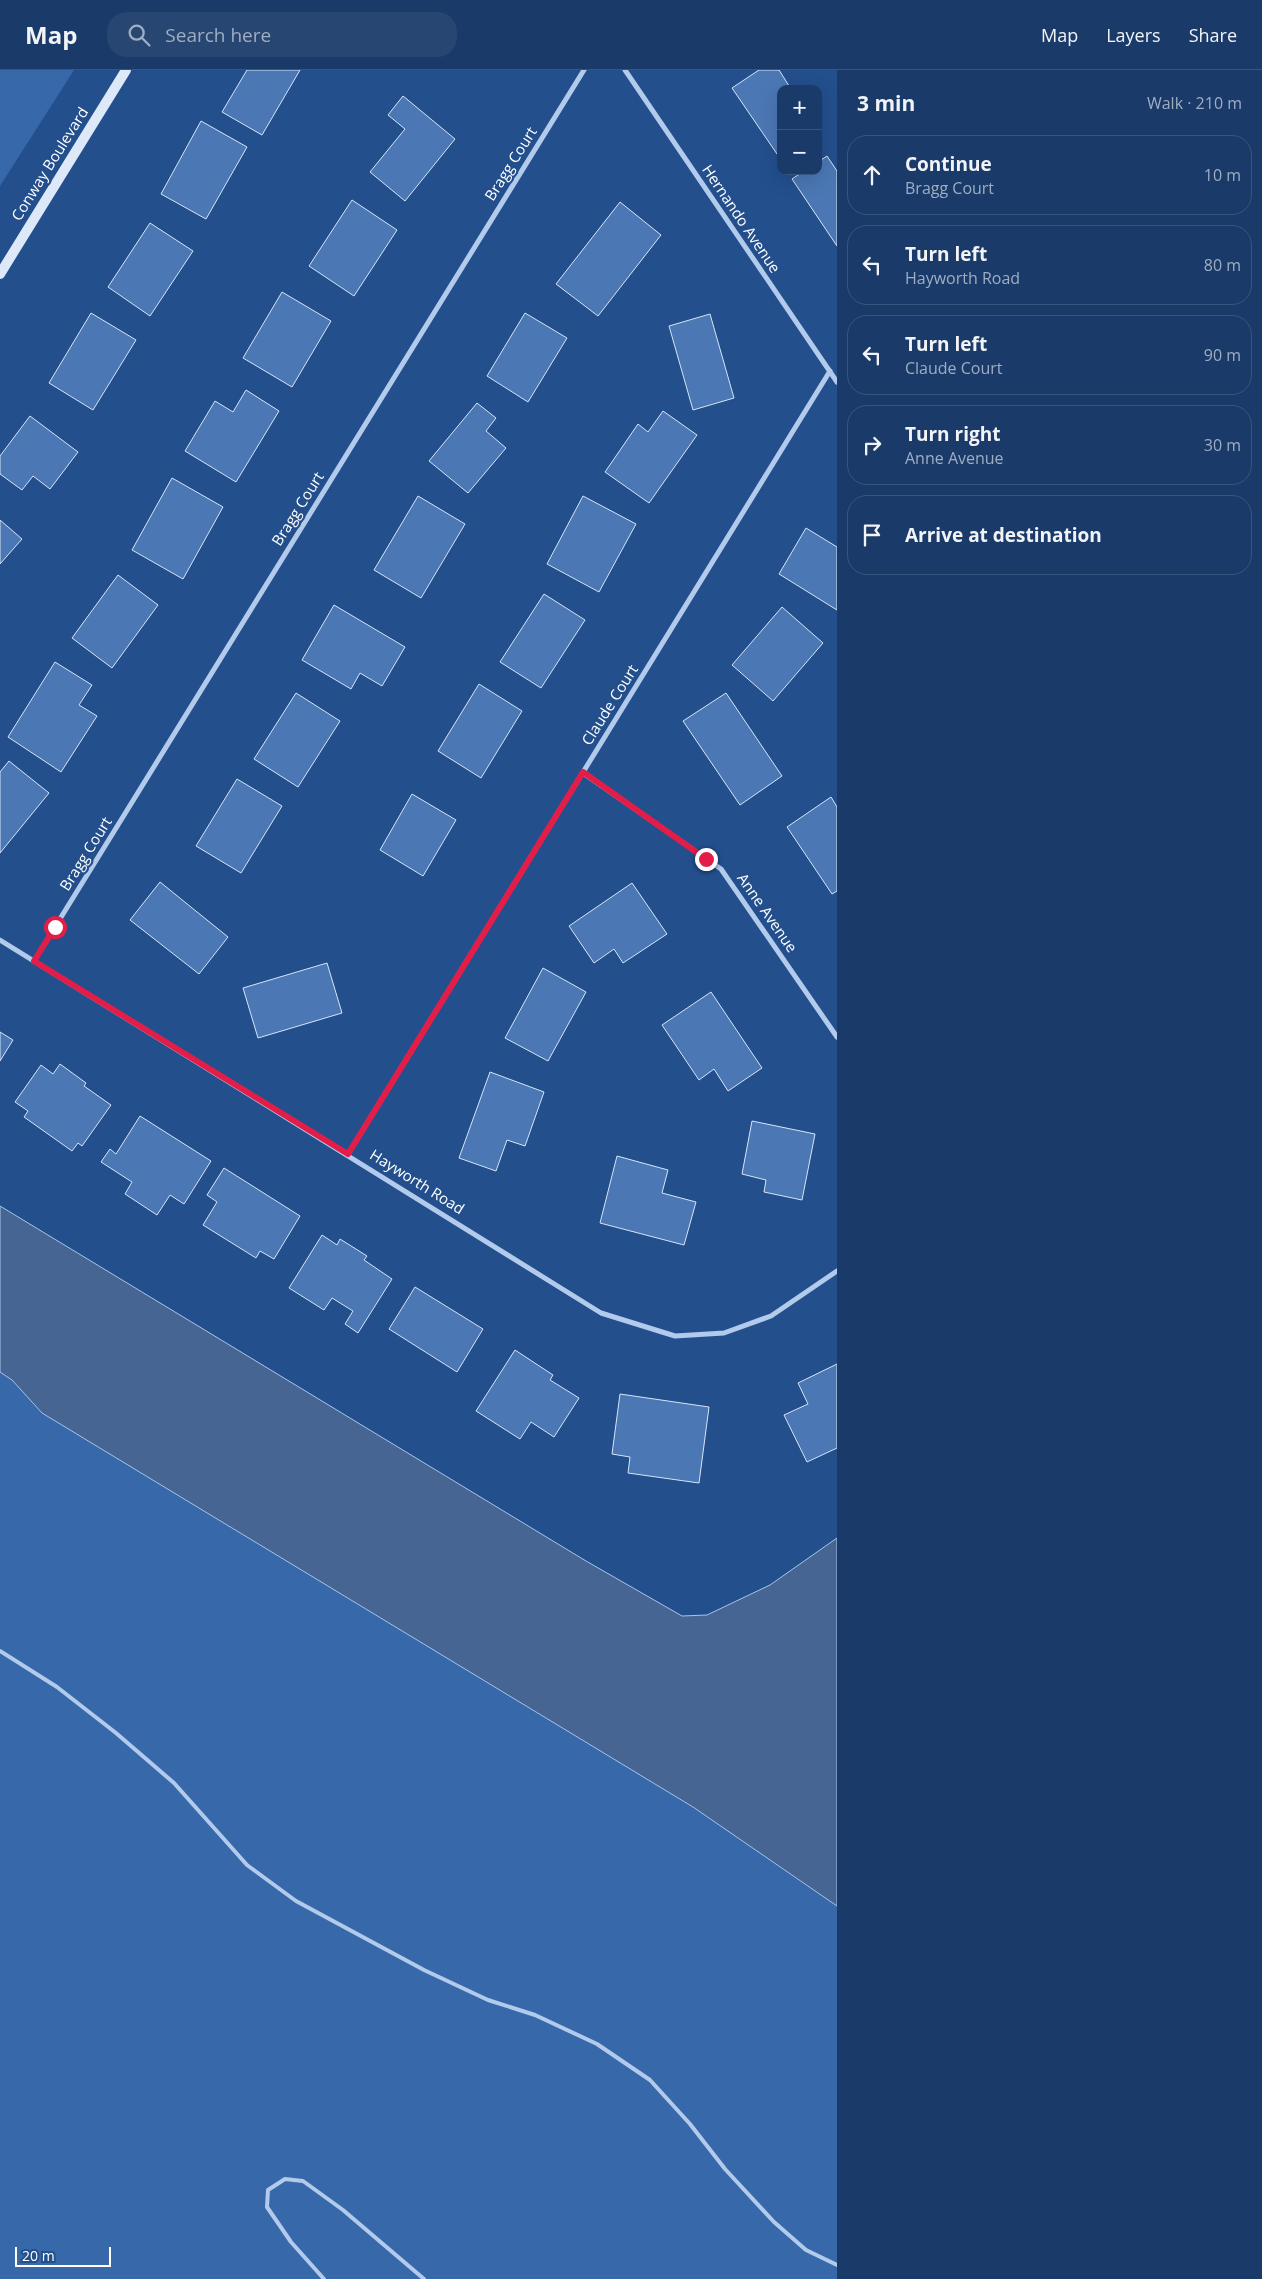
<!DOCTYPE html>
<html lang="en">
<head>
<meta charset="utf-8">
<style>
  body { margin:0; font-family:"Open Sans",sans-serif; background:#274672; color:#f1f3f6 }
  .controls { position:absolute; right:15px; top:15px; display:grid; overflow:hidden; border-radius:10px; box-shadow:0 5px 20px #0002 }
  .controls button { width:45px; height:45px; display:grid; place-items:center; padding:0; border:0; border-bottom:1px solid #38557e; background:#1a3b6a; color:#f1f3f6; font:25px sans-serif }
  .scale { position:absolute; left:15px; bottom:12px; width:96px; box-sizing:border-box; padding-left:5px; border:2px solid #fff; border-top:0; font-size:14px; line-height:18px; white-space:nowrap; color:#fff; -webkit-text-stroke:4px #234f8d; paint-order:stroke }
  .stop { position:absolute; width:15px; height:15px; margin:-11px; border:4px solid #e11d48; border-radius:50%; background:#fff }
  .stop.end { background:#e11d48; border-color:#fff; box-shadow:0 1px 5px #0008 }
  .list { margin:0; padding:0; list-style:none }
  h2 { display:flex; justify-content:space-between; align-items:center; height:65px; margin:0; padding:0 20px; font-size:21px }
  h2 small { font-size:16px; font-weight:400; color:#9fadc1 }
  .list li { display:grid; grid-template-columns:32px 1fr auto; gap:15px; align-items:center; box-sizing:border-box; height:80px; margin:0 10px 10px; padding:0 10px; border:1px solid #38557e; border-radius:20px }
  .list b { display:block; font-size:19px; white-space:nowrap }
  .list p { margin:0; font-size:16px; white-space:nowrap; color:#9fadc1 }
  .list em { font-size:16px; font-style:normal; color:#9fadc1 }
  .icon { flex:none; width:28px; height:28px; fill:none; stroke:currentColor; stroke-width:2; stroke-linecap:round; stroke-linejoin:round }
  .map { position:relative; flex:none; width:837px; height:2209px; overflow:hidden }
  header { display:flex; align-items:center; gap:30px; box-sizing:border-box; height:70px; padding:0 25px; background:#1a3b6a; border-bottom:1px solid #38557e }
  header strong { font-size:24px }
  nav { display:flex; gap:28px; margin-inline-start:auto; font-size:18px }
  .search { width:350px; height:45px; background:#274672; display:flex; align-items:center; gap:12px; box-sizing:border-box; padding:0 18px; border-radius:20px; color:#9fadc1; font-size:19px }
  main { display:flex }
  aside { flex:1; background:#1a3b6a }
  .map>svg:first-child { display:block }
  .green { fill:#3768aa }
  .water { fill:#466592; stroke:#a6c5ec }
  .building { fill:#4b77b4; stroke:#d7e5f8 }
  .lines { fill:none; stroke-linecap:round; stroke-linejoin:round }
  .lane { stroke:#b2caeb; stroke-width:4 }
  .street { stroke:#b2caeb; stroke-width:5 }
  .secondary { stroke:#dde8f9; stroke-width:10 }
  .route { stroke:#e11d48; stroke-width:6 }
  .labels { text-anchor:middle; stroke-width:4.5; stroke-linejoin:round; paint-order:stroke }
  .street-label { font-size:15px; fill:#fff; stroke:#234f8d }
</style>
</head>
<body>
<header>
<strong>Map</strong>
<div class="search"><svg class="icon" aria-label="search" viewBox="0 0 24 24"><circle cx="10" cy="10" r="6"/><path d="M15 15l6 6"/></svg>Search here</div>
<nav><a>Map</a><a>Layers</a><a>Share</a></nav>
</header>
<main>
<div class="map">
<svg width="837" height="2209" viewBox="0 0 837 2209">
  <rect width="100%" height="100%" fill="#234f8d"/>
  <g class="green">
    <polygon points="0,0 74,0 0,116"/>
    <polygon points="0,1302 12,1310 42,1343 693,1737 837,1836 837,2209 0,2209"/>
  </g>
  <polygon class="water" points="0,1136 586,1491 682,1546 707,1545 770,1515 837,1468 837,1836 693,1737 42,1343 12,1310 0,1302"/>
  <g class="building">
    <polygon points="247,0 300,0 262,65 222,42"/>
    <polygon points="759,0 779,0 791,19 781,19 781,81 777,84 732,18"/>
    <polygon points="403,26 455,69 405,131 370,102 405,59 388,45"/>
    <polygon points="201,51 247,77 206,149 161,124"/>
    <polygon points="827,86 837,101 837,176 792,109 804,101 818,101 818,92"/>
    <polygon points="352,130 397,160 354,226 309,196"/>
    <polygon points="620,132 661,165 598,246 556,214"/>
    <polygon points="150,153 193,181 150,246 108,217"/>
    <polygon points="282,222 331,251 292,317 243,288"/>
    <polygon points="91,243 136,270 93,340 49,313"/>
    <polygon points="525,243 567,268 528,332 487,306"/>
    <polygon points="710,244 734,328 693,340 669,256"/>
    <polygon points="246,320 279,341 236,412 185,381 215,331 233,342"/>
    <polygon points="477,333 496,348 486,361 506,378 468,423 429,391"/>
    <polygon points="663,341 697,365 649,433 605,402 638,354 648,362"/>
    <polygon points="30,346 78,382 50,419 33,406 22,420 0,404 0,386"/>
    <polygon points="172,408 223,437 183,509 132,480"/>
    <polygon points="418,426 465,454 421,528 374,500"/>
    <polygon points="583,426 636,454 599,522 547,494"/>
    <polygon points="0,450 22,469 0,494"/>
    <polygon points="806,458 837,477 837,540 779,504"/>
    <polygon points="118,505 158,535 112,598 72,568"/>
    <polygon points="544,524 585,550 541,618 500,592"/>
    <polygon points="334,535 405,577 382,616 360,603 351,619 302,590"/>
    <polygon points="782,537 823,573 773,631 732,595"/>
    <polygon points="55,592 92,615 79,635 97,646 61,702 8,667"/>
    <polygon points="479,614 522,641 481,708 438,681"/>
    <polygon points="296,623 340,651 298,717 254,689"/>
    <polygon points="726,623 782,706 740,735 683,651"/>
    <polygon points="9,691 49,723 0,783 0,702"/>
    <polygon points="237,709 282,736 241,803 196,776"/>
    <polygon points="412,724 456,750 423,806 380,780"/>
    <polygon points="831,727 837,737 837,821 832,824 787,757"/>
    <polygon points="160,812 228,867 199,904 130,850"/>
    <polygon points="632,813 667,864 623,893 614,879 594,893 569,856"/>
    <polygon points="327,893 342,943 258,968 243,918"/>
    <polygon points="543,898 586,922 548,991 505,968"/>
    <polygon points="711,922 762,998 728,1021 714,999 699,1010 662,955"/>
    <polygon points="0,962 13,970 0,991"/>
    <polygon points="60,994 86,1013 84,1016 111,1035 82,1076 78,1073 72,1081 24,1047 28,1041 15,1032 41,995 53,1004"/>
    <polygon points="490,1002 544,1022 525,1076 507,1070 496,1101 459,1088"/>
    <polygon points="140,1046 211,1091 184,1134 170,1125 157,1145 125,1124 132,1112 101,1092 110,1079 116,1084"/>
    <polygon points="752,1051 815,1064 802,1130 764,1122 766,1110 742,1104"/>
    <polygon points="617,1086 668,1100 662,1123 696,1132 684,1175 600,1153"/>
    <polygon points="224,1098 300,1146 274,1189 260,1181 256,1188 203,1155 217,1132 207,1125"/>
    <polygon points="322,1165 337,1175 340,1169 367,1186 364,1190 392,1209 358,1263 345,1254 353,1241 332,1228 324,1240 289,1218"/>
    <polygon points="415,1217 483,1259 457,1302 389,1259"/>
    <polygon points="515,1280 553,1305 550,1310 579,1328 554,1367 531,1352 520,1369 476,1341"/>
    <polygon points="837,1294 837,1378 807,1392 784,1345 808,1334 798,1313"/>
    <polygon points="620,1324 709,1337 699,1413 628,1403 630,1387 612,1384"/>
  </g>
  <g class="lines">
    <g class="lane">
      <polyline points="0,1581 57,1617 116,1663 174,1713 247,1795 296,1831 424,1900 488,1930 535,1945 597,1974 650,2010 690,2054 725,2099 774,2152 806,2180 837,2195"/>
      <polyline points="324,2209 291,2172 267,2137 268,2120 285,2109 303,2111 343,2140 424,2209"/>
    </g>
    <g class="street">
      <polyline points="625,0 837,312"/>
      <polyline points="583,703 721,799 837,967"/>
      <polyline points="0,870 601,1243 675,1266 724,1263 771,1246 837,1201"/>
      <polyline points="34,891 584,0"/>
      <polyline points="348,1084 830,301"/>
    </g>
    <polyline class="secondary" points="0,204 126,0"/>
  </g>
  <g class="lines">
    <polyline class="route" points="55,857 34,891 348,1084 583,702 706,789"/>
  </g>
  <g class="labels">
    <g class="street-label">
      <text transform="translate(50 94) rotate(-58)" y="5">Conway Boulevard</text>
      <text transform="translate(511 94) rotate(-58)" y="5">Bragg Court</text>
      <text transform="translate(741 149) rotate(56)" y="5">Hernando Avenue</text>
      <text transform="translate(298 439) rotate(-58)" y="5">Bragg Court</text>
      <text transform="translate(610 635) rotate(-58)" y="5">Claude Court</text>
      <text transform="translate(86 784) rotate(-58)" y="5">Bragg Court</text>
      <text transform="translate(767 843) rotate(55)" y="5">Anne Avenue</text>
      <text transform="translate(417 1112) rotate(32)" y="5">Hayworth Road</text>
    </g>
  </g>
</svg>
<div class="controls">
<button>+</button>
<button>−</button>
</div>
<div class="scale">20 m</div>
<div class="stop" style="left:55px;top:857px"></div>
<div class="stop end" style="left:706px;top:789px"></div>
</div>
<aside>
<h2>3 min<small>Walk · 210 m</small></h2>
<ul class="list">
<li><svg class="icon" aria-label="ahead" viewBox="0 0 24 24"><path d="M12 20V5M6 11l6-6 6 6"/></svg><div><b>Continue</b><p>Bragg Court</p></div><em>10 m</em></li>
<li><svg class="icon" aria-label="left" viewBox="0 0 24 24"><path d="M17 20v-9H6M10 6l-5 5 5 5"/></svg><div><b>Turn left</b><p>Hayworth Road</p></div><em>80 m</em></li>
<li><svg class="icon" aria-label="left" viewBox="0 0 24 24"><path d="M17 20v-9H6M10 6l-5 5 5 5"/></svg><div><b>Turn left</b><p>Claude Court</p></div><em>90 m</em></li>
<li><svg class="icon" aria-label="right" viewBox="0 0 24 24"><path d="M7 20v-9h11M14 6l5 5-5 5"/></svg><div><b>Turn right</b><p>Anne Avenue</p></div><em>30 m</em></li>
<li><svg class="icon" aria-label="arrive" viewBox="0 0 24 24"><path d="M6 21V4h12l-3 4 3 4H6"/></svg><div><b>Arrive at destination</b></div></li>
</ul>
</aside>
</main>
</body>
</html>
